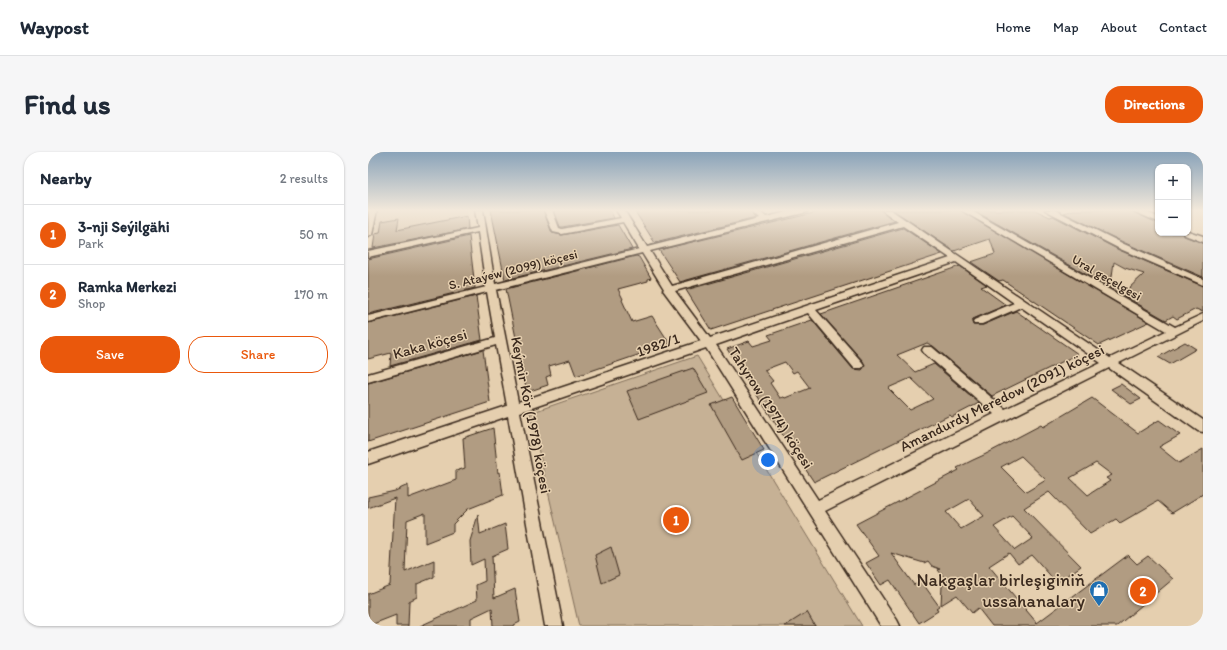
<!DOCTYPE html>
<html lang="en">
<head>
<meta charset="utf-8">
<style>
  body { margin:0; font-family:Itim,sans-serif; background:#f6f6f7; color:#1f2937 }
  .controls { position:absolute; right:12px; top:12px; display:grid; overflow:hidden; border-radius:8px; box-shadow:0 1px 3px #0004 }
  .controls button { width:36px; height:36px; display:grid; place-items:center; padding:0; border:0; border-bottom:1px solid #e0e1e3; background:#fff; color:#1f2937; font:20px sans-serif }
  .you { position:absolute; left:400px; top:308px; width:14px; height:14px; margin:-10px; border:3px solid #fff; border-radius:50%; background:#1a73e8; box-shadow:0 0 0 6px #1a73e833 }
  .badge { display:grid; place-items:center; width:26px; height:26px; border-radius:50%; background:#ea580c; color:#fff; font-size:13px; font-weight:700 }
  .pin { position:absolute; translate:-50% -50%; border:2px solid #fff; box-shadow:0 1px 4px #0006 }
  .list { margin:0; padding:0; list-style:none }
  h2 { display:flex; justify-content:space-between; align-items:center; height:52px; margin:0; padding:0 16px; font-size:17px }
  h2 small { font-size:13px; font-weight:400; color:#747a83 }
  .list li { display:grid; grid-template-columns:26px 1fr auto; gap:12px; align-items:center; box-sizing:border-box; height:60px; padding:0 16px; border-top:1px solid #e0e1e3 }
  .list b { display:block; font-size:15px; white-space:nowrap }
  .list p { margin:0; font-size:13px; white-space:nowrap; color:#747a83 }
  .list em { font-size:13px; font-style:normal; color:#747a83 }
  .actions { display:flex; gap:8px; padding:12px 16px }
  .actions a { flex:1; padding:9px 0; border:1px solid #ea580c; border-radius:16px; text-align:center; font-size:14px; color:#ea580c }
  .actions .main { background:#ea580c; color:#fff }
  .map { position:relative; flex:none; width:835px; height:474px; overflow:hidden; border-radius:16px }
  header { display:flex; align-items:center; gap:24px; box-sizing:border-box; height:56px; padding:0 20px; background:#fff; border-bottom:1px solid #e0e1e3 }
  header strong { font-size:19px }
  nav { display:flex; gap:22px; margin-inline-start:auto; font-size:14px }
  .intro { display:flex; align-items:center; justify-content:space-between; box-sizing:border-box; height:96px; padding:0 24px }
  h1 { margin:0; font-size:28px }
  .button { padding:10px 18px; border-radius:16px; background:#ea580c; color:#fff; font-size:14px; font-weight:700 }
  main { display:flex; gap:24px; padding:0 24px }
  aside { flex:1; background:#fff; border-radius:16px; box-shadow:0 1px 3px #0004 }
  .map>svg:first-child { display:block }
  .built { fill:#d5c0a2 }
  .green { fill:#c6b195; stroke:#806e5a }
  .building { fill:#b19c82; stroke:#3b2a1e; fill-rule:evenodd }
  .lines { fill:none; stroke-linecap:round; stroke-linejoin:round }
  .minor-casing { stroke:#3b2a1e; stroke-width:3 }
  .minor { fill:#e5cfaf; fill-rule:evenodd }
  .labels { text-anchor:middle; stroke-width:3; stroke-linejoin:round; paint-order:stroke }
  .far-street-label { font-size:13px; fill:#3b2a1e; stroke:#e5cfaf }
  .street-label { font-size:15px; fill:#3b2a1e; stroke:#e5cfaf }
  .near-poi-label { font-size:18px; fill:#3b2a1e; stroke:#e5cfaf; text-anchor:end }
</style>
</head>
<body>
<header>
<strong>Waypost</strong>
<nav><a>Home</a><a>Map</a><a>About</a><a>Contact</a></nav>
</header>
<div class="intro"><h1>Find us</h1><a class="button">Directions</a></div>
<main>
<aside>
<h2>Nearby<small>2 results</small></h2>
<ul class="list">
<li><span class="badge">1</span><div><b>3-nji Seýilgähi</b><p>Park</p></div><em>50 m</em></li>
<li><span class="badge">2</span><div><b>Ramka Merkezi</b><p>Shop</p></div><em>170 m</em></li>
</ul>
<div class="actions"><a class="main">Save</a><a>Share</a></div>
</aside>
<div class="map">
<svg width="835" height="474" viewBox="0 0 835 474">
  <rect width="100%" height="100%" fill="#e5cfaf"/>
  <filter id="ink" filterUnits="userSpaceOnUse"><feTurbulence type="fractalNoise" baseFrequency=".025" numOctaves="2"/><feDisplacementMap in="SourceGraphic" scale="8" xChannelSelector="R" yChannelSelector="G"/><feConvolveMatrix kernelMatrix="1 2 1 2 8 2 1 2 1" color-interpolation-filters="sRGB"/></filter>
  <g filter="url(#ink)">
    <polygon class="built" points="11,58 99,58 101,72 6,91"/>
    <polygon class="green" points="329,204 494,474 211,474 162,261"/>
    <g class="building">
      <polygon points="123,58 175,58 184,81 194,83 250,73 264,97 137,128"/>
      <polygon points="186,58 242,58 246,66 194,75 192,75"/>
      <polygon points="266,58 381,58 388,66 287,91"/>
      <polygon points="458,58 513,58 527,69 312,130 291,98"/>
      <polygon points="525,58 592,58 781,170 731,193 635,128 631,129 603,110 627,102 622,87 586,99"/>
      <path d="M605,58H667L682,65L685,64L749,97L835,134V160L828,157L809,167L805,164L798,168ZM746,110L757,116L776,122L760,137L743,131Z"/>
      <polygon points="705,58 760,58 790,71 790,81 815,81 816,84 835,91 835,125 757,91 696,61"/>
      <polygon points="99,64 100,77 5,96 7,82 12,81 14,69 31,66 29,78"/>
      <polygon points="535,76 574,102 343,178 318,138"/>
      <polygon points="101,84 107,136 0,162 0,107"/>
      <polygon points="268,104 271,105 283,126 280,127 280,129 250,137 255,147 254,148 264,170 284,164 302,192 208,224 202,208 181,214 183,223 178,225 180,233 159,240 138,137"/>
      <path d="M592,114L619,133L613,135L638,153L605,167L604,169L605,173H615L648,159L710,202L624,244L565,194L559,191L529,203L547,220L566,212L611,251L584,265L582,263L446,330L432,309L434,308L420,291L359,197L381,189L385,194L404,188L400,183L444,168L485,217L494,218L497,214L495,209L453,162ZM417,210L425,221L429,219L442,236L417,246L416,245L412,246L402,231L405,229L396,218ZM543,226L565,247L542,258L520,236Z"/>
      <polygon points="108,144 114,188 22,214 23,201 0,207 0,171"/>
      <polygon points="817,190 828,197 802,212 790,205"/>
      <polygon points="115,198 122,250 0,290 0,231"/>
      <polygon points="325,216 340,241 271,267 259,239"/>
      <polygon points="753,232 773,247 763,252 743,237"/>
      <polygon points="364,245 396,298 374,308 343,253"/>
      <path d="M724,246L770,281L791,268L812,283L791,295L811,311L835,297V342L804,361L790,349L752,371L748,367L722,382L681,340L656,356L713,414L689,431L664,403L650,412L641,401L621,414L669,471L760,403L769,412L780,404L805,427L749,474H624L610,456L604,461L589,443L573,453L574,434L580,430L570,418L572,417L564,414L560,409L556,411L523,401L546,433L553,429L571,454L568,456L570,459L551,471L522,428L513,433L498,411L511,404L488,372L591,318L589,316L605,308L616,303L673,273L675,275ZM653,304L678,328L658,340L633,315ZM728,311L744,323L738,326L742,329L720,343L702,326ZM601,347L616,364L593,377L578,360ZM644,364L665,386L647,398L626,375Z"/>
      <polygon points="125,276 130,321 132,320 135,343 100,357 85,372 85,380 57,391 57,361 39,368 37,420 66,408 66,425 49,432 49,445 41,449 40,474 28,474 28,463 0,474 0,442 22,433 27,346 0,356 0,345 27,339 40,333 40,346 88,328 88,319 97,316 95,286"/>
      <polygon points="110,363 112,382 137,372 140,397 124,404 126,446 147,437 152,470 144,474 125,474 124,456 103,466 103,474 52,474 109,448 108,433 117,429 116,407 103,413 102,389"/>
      <polygon points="243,395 251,423 234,431 227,403"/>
      <polygon points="439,460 447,474 417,474"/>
    </g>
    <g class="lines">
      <defs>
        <g id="minor">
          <polygon points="1,58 9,58 4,83 0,85"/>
          <path d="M107,58H115L127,132L271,97L255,70L194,82L185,80L176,58H184L191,76L194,77L253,66L248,58H256L279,95L391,67L382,58H390L398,65L427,58H440L439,60L282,99L304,134L530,70L514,58H523L742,206L798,179L593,58H602L807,175L835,162V169L751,211L835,268V280L830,279L741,216L457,359L529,468L532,474H513L338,196L152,260L195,474H177L140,264L0,312V300L139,254L128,193L0,230V222L127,186L119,140L0,170V164L118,135L110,80L0,105V99L110,76ZM535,74L582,106L342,186L307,139ZM274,101L296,137L295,138L333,189L150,250L128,138ZM588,110L646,151L606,168L605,170L606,172H614L653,155L733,211L637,257L564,195H556L554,198L556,201L626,262L450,348L348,193L440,161L486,216H494L496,213L494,210L448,158Z"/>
          <polygon points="677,58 687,58 756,92 835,127 835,133 750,96"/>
          <polygon points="763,58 773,58 790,65 790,70"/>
          <polygon points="820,79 835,84 835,90 817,83 816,81 820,81"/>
        </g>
      </defs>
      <use href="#minor" class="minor-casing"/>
      <use href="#minor" class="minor"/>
    </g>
  </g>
  <linearGradient id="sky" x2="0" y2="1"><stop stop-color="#8aa3b9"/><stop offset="0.47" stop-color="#f3e9db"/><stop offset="1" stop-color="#f3e9db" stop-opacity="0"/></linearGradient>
  <rect width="835" height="124" fill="url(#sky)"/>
  <defs>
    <symbol id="shop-pin" viewBox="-11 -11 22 30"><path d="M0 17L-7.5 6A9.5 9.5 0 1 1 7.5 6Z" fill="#1f6fb2" stroke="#e5cfaf"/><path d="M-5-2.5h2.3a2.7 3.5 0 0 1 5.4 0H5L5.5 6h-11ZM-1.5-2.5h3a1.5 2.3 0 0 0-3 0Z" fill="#fff"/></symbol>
  </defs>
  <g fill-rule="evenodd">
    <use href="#shop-pin" x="720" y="427" width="22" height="30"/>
  </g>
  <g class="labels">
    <g class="far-street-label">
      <text transform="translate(145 117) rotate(-14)" y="5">S. Ataýew (2099) köçesi</text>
      <text transform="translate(739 125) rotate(30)" y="5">Ural geçelgesi</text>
    </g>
    <g class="street-label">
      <text transform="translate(62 192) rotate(-16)" y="5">Kaka köçesi</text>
      <text transform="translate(290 193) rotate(-19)" y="5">1982/1</text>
      <text transform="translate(634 246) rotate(-26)" y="5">Amandurdy Meredow (2091) köçesi</text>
      <text transform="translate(403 256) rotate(57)" y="5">Tahyrow (1974) köçesi</text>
      <text transform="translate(163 263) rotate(79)" y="5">Keýmir Kör (1978) köçesi</text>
    </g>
    <g class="near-poi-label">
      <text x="717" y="434">Nakgaşlar birleşiginiň<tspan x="717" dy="21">ussahanalary</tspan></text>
    </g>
  </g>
</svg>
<div class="controls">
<button>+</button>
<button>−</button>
</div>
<div class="you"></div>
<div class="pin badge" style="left:308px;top:368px">1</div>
<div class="pin badge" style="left:775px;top:439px">2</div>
</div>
</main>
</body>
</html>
